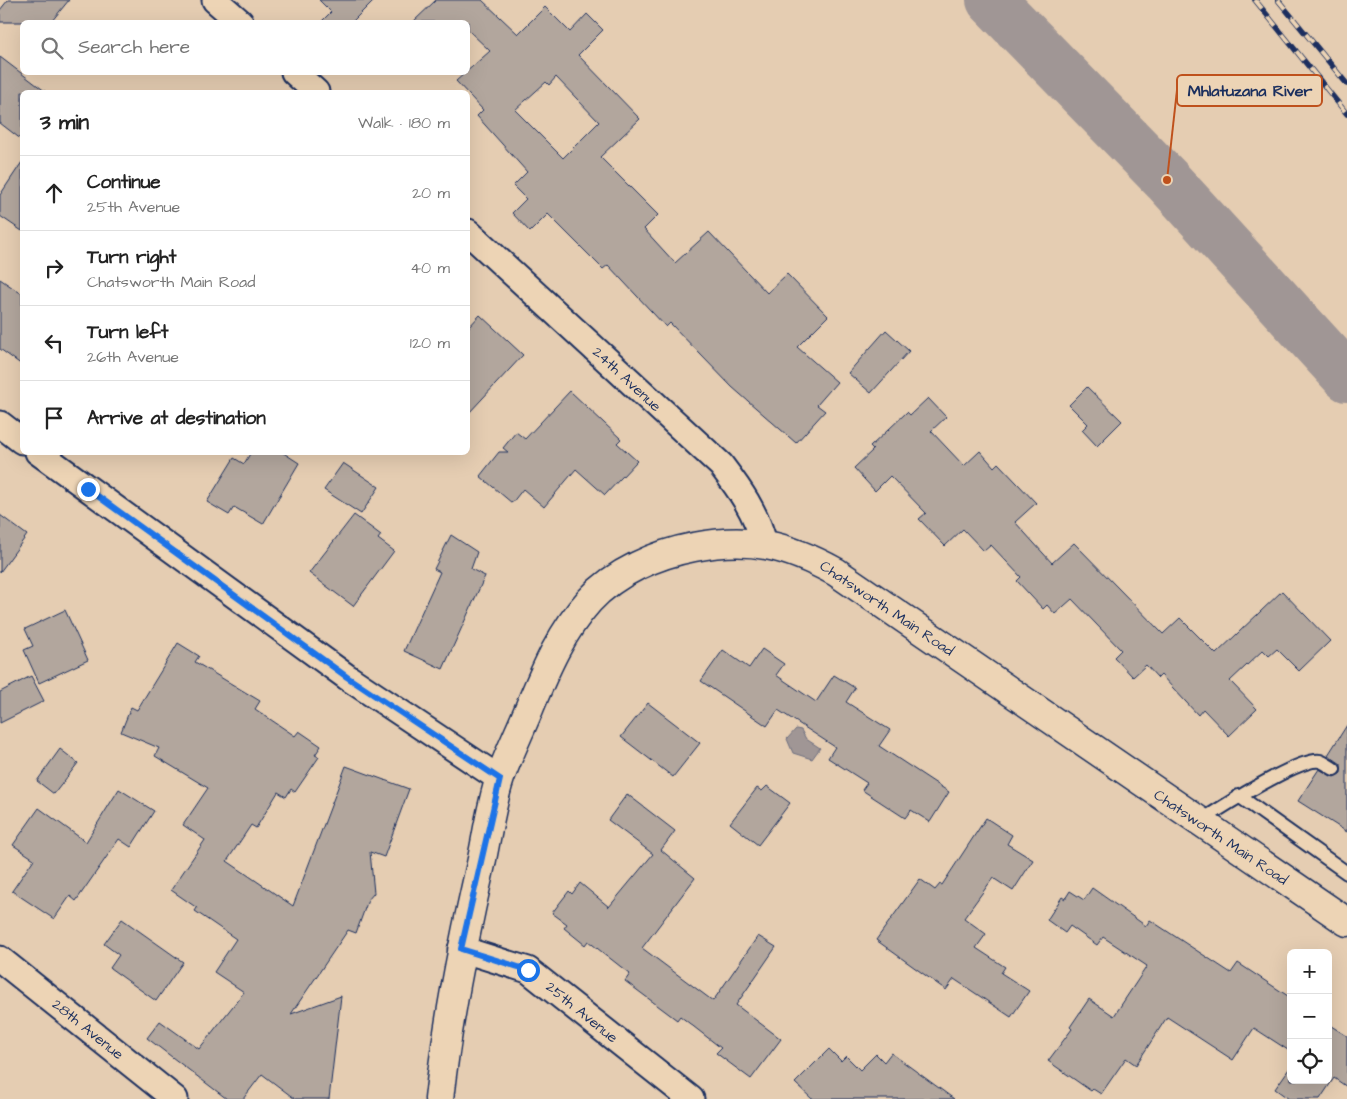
<!DOCTYPE html>
<html lang="en">
<head>
<meta charset="utf-8">
<style>
  body { margin:0; font-family:"Architects Daughter",sans-serif; background:#f2f2f2; color:#222 }
  .controls { position:absolute; right:15px; bottom:15px; display:grid; overflow:hidden; border-radius:8px; box-shadow:0 5px 20px #0002 }
  .controls button { width:45px; height:45px; display:grid; place-items:center; padding:0; border:0; border-bottom:1px solid #e0e0e0; background:#fff; color:#222; font:25px sans-serif }
  .stop { position:absolute; width:15px; height:15px; margin:-11px; border:4px solid #1a73e8; border-radius:50%; background:#fff }
  .stop.end { background:#1a73e8; border-color:#fff; box-shadow:0 1px 5px #0008 }
  .list { margin:0; padding:0; list-style:none }
  h2 { display:flex; justify-content:space-between; align-items:center; height:65px; margin:0; padding:0 20px; font-size:21px }
  h2 small { font-size:16px; font-weight:400; color:#767676 }
  .list li { display:grid; grid-template-columns:32px 1fr auto; gap:15px; align-items:center; box-sizing:border-box; height:75px; padding:0 20px; border-top:1px solid #e0e0e0 }
  .list b { display:block; font-size:19px; white-space:nowrap }
  .list p { margin:0; font-size:16px; white-space:nowrap; color:#767676 }
  .list em { font-size:16px; font-style:normal; color:#767676 }
  .icon { flex:none; width:28px; height:28px; fill:none; stroke:currentColor; stroke-width:2; stroke-linecap:round; stroke-linejoin:round }
  .map { position:relative; flex:none; width:1347px; height:1099px; overflow:hidden }
  .search { position:absolute; background:#fff; box-shadow:0 5px 20px #0002; left:20px; top:20px; width:450px; height:55px; display:flex; align-items:center; gap:12px; box-sizing:border-box; padding:0 18px; border-radius:8px; color:#767676; font-size:19px }
  .panel { position:absolute; background:#fff; box-shadow:0 5px 20px #0002; left:20px; top:90px; width:450px; height:365px; border-radius:8px }
  .map>svg:first-child { display:block }
  .water { fill:#a09695; stroke:#6b6d7f }
  .lines { fill:none; stroke-linecap:round; stroke-linejoin:round }
  .river { stroke:#a09695; stroke-width:50 }
  .building { fill:#b2a69d; stroke:#1b2f5e; fill-rule:evenodd }
  .lane-casing { stroke:#1b2f5e; stroke-width:16 }
  .street-casing { stroke:#1b2f5e; stroke-width:29 }
  .secondary-casing { stroke:#1b2f5e; stroke-width:31 }
  .lane { stroke:#edd4b5; stroke-width:12 }
  .street { stroke:#edd4b5; stroke-width:25 }
  .secondary { stroke:#edd4b5; stroke-width:28 }
  .rail-casing { stroke:#1b2f5e; stroke-width:5.5 }
  .rail { stroke:#edd4b5; stroke-width:4; stroke-dasharray:11; stroke-linecap:butt }
  .route { stroke:#1a73e8; stroke-width:6 }
  .labels { text-anchor:middle; stroke-width:4; stroke-linejoin:round; paint-order:stroke }
  .street-label { font-size:15px; fill:#1b2f5e; stroke:#edd4b5 }
  .leader { fill:none; stroke:#bf511c; stroke-width:2 }
  .callout-dot { fill:#bf511c; stroke:#edd4b5; stroke-width:2 }
  .callout { fill:#edd4b5; stroke:#bf511c; stroke-width:2 }
  .callout-label { font-size:16px; text-anchor:middle; font-weight:bold; fill:#1b2f5e }
</style>
</head>
<body>
<div class="map">
<svg width="1347" height="1099" viewBox="0 0 1347 1099">
  <rect width="100%" height="100%" fill="#e5cdb2"/>
  <filter id="ink" filterUnits="userSpaceOnUse"><feTurbulence type="fractalNoise" baseFrequency=".02" numOctaves="2"/><feDisplacementMap in="SourceGraphic" scale="10" xChannelSelector="R" yChannelSelector="G"/><feConvolveMatrix kernelMatrix="1 2 1 2 8 2 1 2 1" color-interpolation-filters="sRGB"/></filter>
  <g filter="url(#ink)">
    <polygon class="water" points="796,729 801,730 806,739 820,748 812,759 793,753 787,739"/>
    <g class="lines">
      <polyline class="river" points="991,0 1167,180 1347,377"/>
    </g>
    <g class="building">
      <polygon points="8,0 69,0 51,22 0,22 0,10"/>
      <polygon points="319,0 374,0 352,22 321,22 331,12"/>
      <path d="M436,0H482L518,34L545,7L570,32L587,14L603,30L578,55L640,119L600,157L658,215L644,229L675,263L709,232L767,293L787,274L828,316L797,347L837,382L817,405L825,411L796,443L732,387L670,323L666,327L608,265L603,269L548,214L530,232L512,213L526,199L513,186L527,172L477,116L483,110L456,81L490,51L468,30V22H413ZM556,77L599,122L563,158L515,110L546,82L549,85Z"/>
      <polygon points="0,57 46,92 22,92 22,140 0,123"/>
      <polygon points="22,162 22,231 0,216 0,195"/>
      <polygon points="0,279 22,294 22,365 0,349"/>
      <polygon points="480,315 523,355 468,414 468,328"/>
      <polygon points="886,330 909,351 871,393 848,373"/>
      <polygon points="1087,387 1122,421 1097,446 1082,430 1088,424 1069,405"/>
      <polygon points="570,391 621,439 617,443 637,461 605,495 576,469 544,507 523,489 512,503 480,476 499,452 508,452 503,448 516,432 525,439"/>
      <polygon points="928,398 946,417 931,431 964,466 980,451 994,467 998,463 1036,503 1015,522 1052,563 1074,543 1163,634 1180,618 1216,654 1282,591 1330,641 1299,671 1277,649 1269,656 1263,650 1230,681 1257,709 1229,736 1203,709 1198,715 1161,675 1158,678 1146,665 1133,677 1114,657 1121,650 1072,599 1055,614 1047,605 1043,609 1017,581 1021,577 991,545 984,551 963,529 945,546 919,519 926,513 890,476 875,491 854,468 873,450 870,447 907,412 910,415"/>
      <polygon points="251,452 282,452 299,463 263,524 234,507 229,515 207,502 234,458 244,464"/>
      <polygon points="343,463 379,487 361,514 324,490"/>
      <polygon points="0,515 27,535 0,572"/>
      <polygon points="354,515 381,535 378,539 394,551 353,606 309,573"/>
      <polygon points="451,535 477,552 471,569 485,576 443,669 404,651 440,572 434,569"/>
      <polygon points="65,610 88,660 39,683 24,650 33,646 25,629"/>
      <polygon points="178,643 199,656 195,662 260,701 255,709 295,736 299,731 321,746 315,755 319,757 295,792 291,789 286,797 278,792 256,828 251,825 227,861 293,906 346,766 409,789 384,857 370,852 374,893 368,900 356,933 348,930 291,1014 341,996 329,1099 295,1099 262,1074 243,1099 227,1099 147,1038 160,1021 199,1049 244,992 214,972 236,939 195,911 197,908 171,890 205,840 183,825 208,788 155,756 159,748 121,732 131,707 137,710"/>
      <polygon points="762,649 784,664 776,675 816,702 834,675 855,688 846,702 890,730 879,746 949,792 930,822 911,810 905,818 862,790 867,783 828,758 835,747 778,710 767,726 701,681 723,650 749,668"/>
      <polygon points="31,676 44,701 0,723 0,692"/>
      <polygon points="648,703 700,743 673,777 621,737"/>
      <polygon points="1347,725 1347,832 1298,801 1319,769 1334,777 1341,773 1341,764 1328,755"/>
      <polygon points="60,749 78,763 54,794 37,781"/>
      <polygon points="767,786 790,803 758,845 730,823 757,788 762,791"/>
      <polygon points="119,789 154,811 131,847 119,839 76,901 70,896 54,919 12,891 34,859 13,845 39,808 86,842"/>
      <polygon points="627,794 675,831 661,850 695,878 642,948 713,1001 758,936 776,947 736,1005 781,1039 751,1079 716,1053 721,1048 680,1016 677,1020 625,981 630,974 588,941 585,945 564,928 567,924 552,913 569,891 572,894 580,883 609,907 653,854 608,820"/>
      <polygon points="986,818 1012,835 1007,844 1033,860 1013,891 993,878 964,918 986,934 976,948 1005,967 1001,973 1029,991 1011,1017 954,979 946,990 876,940 920,879 935,890 940,884 942,885"/>
      <polygon points="1092,888 1146,926 1150,920 1231,973 1238,963 1291,998 1291,1052 1254,1028 1233,1060 1167,1017 1136,1065 1126,1058 1101,1094 1093,1089 1091,1091 1048,1061 1072,1029 1070,1027 1089,999 1114,1016 1147,966 1103,937 1097,945 1070,926 1065,933 1047,920 1062,897 1065,899 1070,891 1084,900"/>
      <polygon points="122,919 183,962 156,1001 110,968 119,955 104,944"/>
      <polygon points="1328,1024 1347,1036 1347,1087 1334,1078 1320,1099 1289,1099 1275,1089 1291,1066 1291,1080 1328,1080"/>
      <polygon points="829,1049 841,1061 846,1056 860,1070 876,1054 884,1062 891,1053 954,1099 812,1099 795,1083"/>
    </g>
    <g class="lines">
      <defs>
        <g id="lane">
          <polyline points="1239,796 1347,873"/>
          <path d="M1199,822C1219,809 1300,757 1320,761C1324,762 1330,767 1334,769"/>
        </g>
        <g id="street">
          <polyline points="215,0 240,22"/>
          <polyline points="294,72 316,92"/>
          <path d="M468,232L721,465C740,490 756,512 764,543"/>
          <polyline points="0,424 22,441"/>
          <polyline points="38,452 347,677 500,779"/>
          <polyline points="461,949 528,970 691,1099"/>
          <polyline points="0,959 175,1099"/>
        </g>
        <path id="secondary" d="M439,1099C448,1019 463,942 481,864C487,836 491,805 500,778C509,753 521,729 531,704C546,668 562,631 589,601C615,572 657,554 694,547C749,536 787,545 836,572L1347,922"/>
      </defs>
      <use href="#lane" class="lane-casing"/>
      <use href="#street" class="street-casing"/>
      <use href="#secondary" class="secondary-casing"/>
      <use href="#lane" class="lane"/>
      <use href="#street" class="street"/>
      <use href="#secondary" class="secondary"/>
      <defs>
        <g id="rail">
          <polyline points="1255,0 1347,114"/>
          <polyline points="1278,0 1347,84"/>
        </g>
      </defs>
      <use href="#rail" class="rail-casing"/>
      <use href="#rail" class="rail"/>
    </g>
  </g>
  <g class="lines" filter="url(#ink)">
    <polyline class="route" points="88,489 347,677 500,779 461,949 528,970"/>
  </g>
  <g class="labels">
    <g class="street-label">
      <text transform="translate(627 379) rotate(43)" y="5">24th Avenue</text>
      <text transform="translate(887 608) rotate(34)" y="5">Chatsworth Main Road</text>
      <text transform="translate(1221 837) rotate(34)" y="5">Chatsworth Main Road</text>
      <text transform="translate(582 1012) rotate(39)" y="5">25th Avenue</text>
      <text transform="translate(88 1029) rotate(39)" y="5">28th Avenue</text>
    </g>
  </g>
  <path class="leader" d="M1167 180L1177 90"/>
  <circle class="callout-dot" cx="1167" cy="180" r="5"/>
  <rect class="callout" x="1177" y="75" width="145" height="31" rx="5"/>
  <g class="callout-label">
    <text x="1250" y="96">Mhlatuzana River</text>
  </g>
</svg>
<div class="controls">
<button>+</button>
<button>−</button>
<button><svg class="icon" aria-label="locate" viewBox="0 0 24 24"><circle cx="12" cy="12" r="6"/><path d="M12 2v4M12 18v4M2 12h4M18 12h4"/></svg></button>
</div>
<div class="stop" style="left:528px;top:970px"></div>
<div class="stop end" style="left:88px;top:489px"></div>
<div class="search"><svg class="icon" aria-label="search" viewBox="0 0 24 24"><circle cx="10" cy="10" r="6"/><path d="M15 15l6 6"/></svg>Search here</div>
<section class="panel">
<h2>3 min<small>Walk · 180 m</small></h2>
<ul class="list">
<li><svg class="icon" aria-label="ahead" viewBox="0 0 24 24"><path d="M12 20V5M6 11l6-6 6 6"/></svg><div><b>Continue</b><p>25th Avenue</p></div><em>20 m</em></li>
<li><svg class="icon" aria-label="right" viewBox="0 0 24 24"><path d="M7 20v-9h11M14 6l5 5-5 5"/></svg><div><b>Turn right</b><p>Chatsworth Main Road</p></div><em>40 m</em></li>
<li><svg class="icon" aria-label="left" viewBox="0 0 24 24"><path d="M17 20v-9H6M10 6l-5 5 5 5"/></svg><div><b>Turn left</b><p>26th Avenue</p></div><em>120 m</em></li>
<li><svg class="icon" aria-label="arrive" viewBox="0 0 24 24"><path d="M6 21V4h12l-3 4 3 4H6"/></svg><div><b>Arrive at destination</b></div></li>
</ul>
</section>
</div>
</body>
</html>
